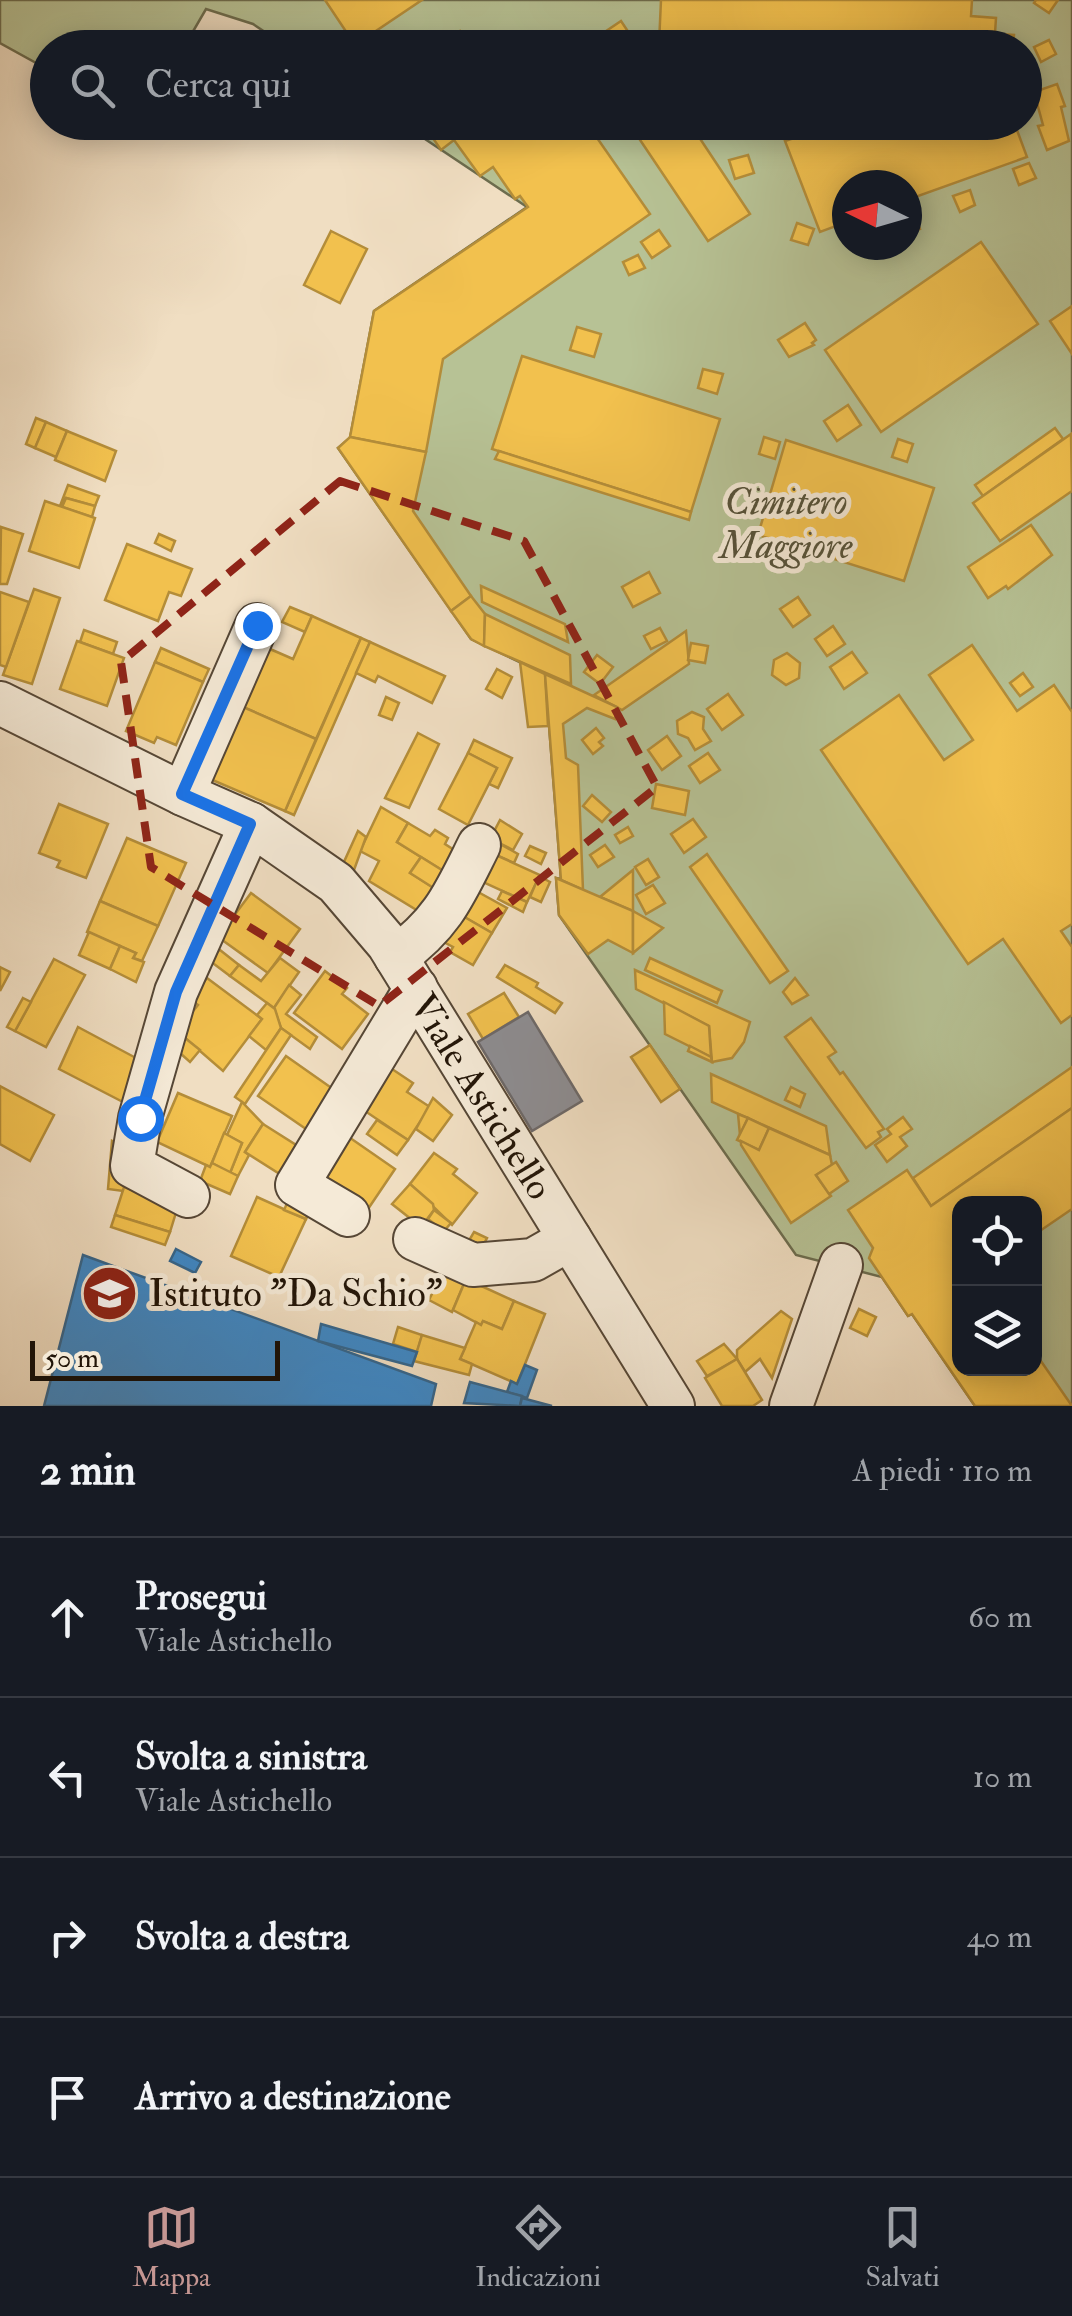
<!DOCTYPE html>
<html lang="it">
<head>
<meta charset="utf-8">
<style>
  body { margin:0; font-family:"IM FELL Double Pica",serif; background:#20242c; color:#f1f3f6 }
  .controls { position:absolute; right:30px; bottom:30px; display:grid; overflow:hidden; border-radius:20px; box-shadow:0 5px 25px #0003 }
  .controls button { width:90px; height:90px; display:grid; place-items:center; padding:0; border:0; border-bottom:2px solid #363941; background:#171b24; color:#f1f3f6; font:50px sans-serif }
  .compass { position:absolute; left:832px; top:170px; width:90px; height:90px; border-radius:50%; background:#171b24; box-shadow:0 5px 25px #0003; rotate:275deg }
  .scale { position:absolute; left:30px; bottom:25px; width:250px; box-sizing:border-box; padding-left:10px; border:5px solid #221508; border-top:0; font-size:28px; line-height:35px; white-space:nowrap; color:#221508; -webkit-text-stroke:8px #f5ead7; paint-order:stroke }
  .stop { position:absolute; width:30px; height:30px; margin:-22px; border:8px solid #1a73e8; border-radius:50%; background:#fff }
  .stop.end { background:#1a73e8; border-color:#fff; box-shadow:0 2px 10px #0008 }
  .list { margin:0; padding:0; list-style:none }
  h2 { display:flex; justify-content:space-between; align-items:center; height:130px; margin:0; padding:0 40px; font-size:42px }
  h2 small { font-size:32px; font-weight:400; color:#9ea1a6 }
  .list li { display:grid; grid-template-columns:65px 1fr auto; gap:30px; align-items:center; box-sizing:border-box; height:160px; padding:0 40px; border-top:2px solid #363941 }
  .list b { display:block; font-size:38px; white-space:nowrap }
  .list p { margin:0; font-size:32px; white-space:nowrap; color:#9ea1a6 }
  .list em { font-size:32px; font-style:normal; color:#9ea1a6 }
  .icon { flex:none; width:55px; height:55px; fill:none; stroke:currentColor; stroke-width:2; stroke-linecap:round; stroke-linejoin:round }
  .map { position:relative; flex:none; width:1072px; height:1406px; overflow:hidden }
  .search { position:absolute; background:#171b24; box-shadow:0 5px 25px #0003; left:30px; right:30px; top:30px; height:110px; display:flex; align-items:center; gap:25px; box-sizing:border-box; padding:0 35px; border-radius:55px; color:#9ea1a6; font-size:38px }
  .sheet { height:770px; background:#171b24 }
  nav { display:flex; justify-content:space-around; align-items:center; box-sizing:border-box; height:140px; border-top:2px solid #363941; background:#171b24; font-size:28px; color:#9ea1a6 }
  nav a { display:grid; justify-items:center; gap:5px }
  nav .on { color:#c59692 }
  .map>svg:first-child { display:block }
  .green { fill:#b7c295; stroke:#6c6c4e; stroke-width:2.5; fill-rule:evenodd }
  .homes { fill:#f2c14e; stroke:#b48d39; stroke-width:2.5 }
  .schools { fill:#3f88c5; stroke:#36668c; stroke-width:2.5 }
  .industry { fill:#8d8d92; stroke:#6d6969; stroke-width:2.5 }
  .lines { fill:none; stroke-linecap:round; stroke-linejoin:round }
  .minor-casing { stroke:#564736; stroke-width:46 }
  .minor { stroke:#f5ead7; stroke-width:42 }
  .route { stroke:#1a73e8; stroke-width:12 }
  .marked { fill:none; stroke:#8f2418; stroke-width:8; stroke-dasharray:20 12; stroke-linejoin:round }
  .labels { text-anchor:middle; stroke-width:10; stroke-linejoin:round; paint-order:stroke }
  .park-label { font-size:38px; font-style:italic; fill:#565239; stroke:#f5ead7 }
  .street-label { font-size:38px; fill:#221508; stroke:#f5ead7 }
  .poi-label { font-size:38px; fill:#221508; stroke:#f5ead7; text-anchor:start }
</style>
</head>
<body>
<div class="map">
<svg width="1072" height="1406" viewBox="0 0 1072 1406">
  <rect width="100%" height="100%" fill="#f0dec2"/>
  <filter id="stains"><feTurbulence type="fractalNoise" baseFrequency=".002" numOctaves="4"/><feColorMatrix values="0 0 0 0 .2 0 0 0 0 .09 0 0 0 0 .02 0 0 0 .5 -.17"/></filter>
  <radialGradient id="worn" r=".72"><stop offset=".6" stop-color="#630" stop-opacity="0"/><stop offset="1" stop-color="#630" stop-opacity=".3"/></radialGradient>
  <path class="green" d="M0,0H1072V1406H975L912,1314L908,1316L882,1277L796,1255L559,915L556,878L561,879L545,674L471,639L338,448L350,438L374,311L527,207L401,123L1024,122V48H289L253,24L206,9L184,47L48,48L47,69L0,43ZM847,185H907V245H847ZM960,1204H1034V1368H960Z"/>
  <g class="homes">
    <polygon points="325,0 422,0 355,45"/>
    <polygon points="661,0 972,0 971,16 996,18 994,48 707,48 659,44"/>
    <polygon points="1036,0 1058,0 1049,13 1034,3"/>
    <polygon points="621,21 639,48 581,48"/>
    <polygon points="460,31 471,48 435,48"/>
    <polygon points="999,34 1014,35 1013,48 998,48"/>
    <polygon points="1049,40 1056,54 1041,62 1034,47"/>
    <polygon points="1057,84 1065,106 1061,107 1069,141 1047,150 1038,126 1043,125 1034,92"/>
    <polygon points="422,122 586,122 650,214 443,359 426,452 350,437 374,311 528,207 520,196 515,199 493,167 480,176 454,140 441,150"/>
    <polygon points="628,122 689,122 750,214 708,241"/>
    <polygon points="841,122 1014,122 1027,157 907,200 907,185 847,185 847,222 820,232 785,141"/>
    <polygon points="748,155 754,173 735,179 729,160"/>
    <polygon points="1029,163 1036,178 1019,185 1013,169"/>
    <polygon points="970,190 975,205 960,212 953,196"/>
    <polygon points="914,212 920,229 907,233 907,214"/>
    <polygon points="797,223 814,229 808,245 791,240"/>
    <polygon points="659,230 670,246 652,258 641,242"/>
    <polygon points="331,231 367,249 340,303 304,285"/>
    <polygon points="981,242 1038,324 881,432 825,350"/>
    <polygon points="856,245 877,245 878,247 860,254"/>
    <polygon points="638,255 645,268 629,275 623,262"/>
    <polygon points="1072,306 1072,354 1050,321"/>
    <polygon points="805,323 816,340 812,343 814,345 789,357 778,340"/>
    <polygon points="577,327 601,334 594,357 570,350"/>
    <polygon points="522,356 720,419 691,512 492,449"/>
    <polygon points="703,369 723,374 717,394 698,388"/>
    <polygon points="848,405 861,425 837,441 824,421"/>
    <polygon points="36,418 46,422 35,448 26,444"/>
    <polygon points="46,422 67,431 56,457 35,448"/>
    <polygon points="1055,428 1063,439 983,496 975,485"/>
    <polygon points="67,431 116,451 105,481 55,460"/>
    <polygon points="1071,434 1072,491 1000,541 973,503"/>
    <polygon points="350,437 426,452 413,511 471,596 451,611 338,448"/>
    <polygon points="764,437 780,442 775,459 759,454"/>
    <polygon points="898,439 913,444 907,462 892,457"/>
    <polygon points="786,440 934,488 904,581 758,535"/>
    <polygon points="499,451 691,512 689,520 495,459"/>
    <polygon points="68,485 99,496 95,506 66,498 60,506"/>
    <polygon points="66,498 95,506 92,517 62,507"/>
    <polygon points="45,501 95,518 79,568 29,551"/>
    <polygon points="1031,525 1052,555 1008,589 1006,586 988,598 968,567"/>
    <polygon points="1,527 23,534 7,584 0,584"/>
    <polygon points="159,534 175,541 171,551 155,543"/>
    <polygon points="127,544 192,569 181,596 169,592 158,621 105,600"/>
    <polygon points="649,572 660,593 633,607 622,587"/>
    <polygon points="481,586 565,624 568,642 482,602"/>
    <polygon points="34,589 60,598 32,684 3,675"/>
    <polygon points="0,592 29,602 6,667 0,665"/>
    <polygon points="471,596 485,614 484,646 471,639 451,611"/>
    <polygon points="798,597 810,615 793,627 780,609"/>
    <polygon points="290,607 312,616 305,632 282,622"/>
    <polygon points="485,614 570,655 571,684 484,646"/>
    <polygon points="312,616 361,638 316,739 243,707 270,649 293,659"/>
    <polygon points="833,626 845,644 827,656 815,639"/>
    <polygon points="660,628 667,641 651,649 644,636"/>
    <polygon points="84,630 117,642 113,654 80,642"/>
    <polygon points="686,631 689,664 622,710 594,695"/>
    <polygon points="361,638 370,642 294,815 285,811"/>
    <polygon points="77,641 124,658 107,706 60,689"/>
    <polygon points="370,642 445,676 432,703 378,676 375,682 356,673"/>
    <polygon points="691,643 708,646 705,663 688,660"/>
    <polygon points="972,645 1017,711 1054,685 1072,712 1072,924 1061,931 1072,947 1072,1015 1061,1023 1003,939 968,964 821,750 899,695 944,760 973,740 929,675"/>
    <polygon points="161,648 209,669 203,682 155,662"/>
    <polygon points="852,652 867,673 844,689 830,667"/>
    <polygon points="787,653 800,663 799,678 786,685 772,675 774,660"/>
    <polygon points="597,655 613,667 600,684 584,672"/>
    <polygon points="155,662 203,682 176,745 157,737 154,743 126,731"/>
    <polygon points="520,662 545,674 548,726 528,727"/>
    <polygon points="497,669 512,677 502,698 486,689"/>
    <polygon points="1023,673 1033,687 1020,696 1010,683"/>
    <polygon points="545,674 617,707 615,719 587,708 563,724 566,758 578,765 583,890 561,880"/>
    <polygon points="728,694 743,715 722,730 707,709"/>
    <polygon points="386,697 399,703 392,720 379,715"/>
    <polygon points="243,707 316,739 285,811 210,779"/>
    <polygon points="692,712 704,717 703,729 711,741 695,750 688,738 678,734 677,721"/>
    <polygon points="596,728 604,738 599,742 603,746 593,754 582,740"/>
    <polygon points="418,733 439,744 409,808 385,798"/>
    <polygon points="667,736 681,756 662,770 648,750"/>
    <polygon points="474,740 512,758 498,788 489,784 497,768 468,753"/>
    <polygon points="468,753 497,768 468,825 439,809"/>
    <polygon points="708,753 720,770 700,783 689,766"/>
    <polygon points="656,784 689,791 685,815 652,808"/>
    <polygon points="592,795 611,812 602,822 583,806"/>
    <polygon points="59,804 108,824 86,878 57,867 60,861 39,853"/>
    <polygon points="381,807 408,823 397,842 421,857 410,873 448,897 433,920 369,881 379,861 360,851"/>
    <polygon points="693,819 706,837 684,853 671,834"/>
    <polygon points="500,820 522,834 513,850 493,840 488,843"/>
    <polygon points="408,823 430,836 435,830 448,838 445,844 465,857 453,877 397,842"/>
    <polygon points="628,827 633,836 620,843 615,835"/>
    <polygon points="358,831 366,837 354,870 343,864"/>
    <polygon points="127,838 186,863 158,926 100,901"/>
    <polygon points="493,840 518,854 514,863 487,851"/>
    <polygon points="605,845 614,857 598,867 590,855"/>
    <polygon points="530,846 546,853 541,864 525,856"/>
    <polygon points="487,851 540,875 527,902 474,878"/>
    <polygon points="707,854 788,971 770,983 690,867"/>
    <polygon points="421,857 453,877 443,894 410,873"/>
    <polygon points="648,859 659,877 646,885 635,867"/>
    <polygon points="633,870 633,911 600,897"/>
    <polygon points="539,876 550,882 541,902 530,897"/>
    <polygon points="556,878 633,911 633,953 608,940 588,954 559,915"/>
    <polygon points="653,885 665,903 646,914 636,895"/>
    <polygon points="469,887 507,908 492,933 454,911"/>
    <polygon points="502,891 527,902 523,912 498,899"/>
    <polygon points="251,893 300,929 268,973 218,937"/>
    <polygon points="100,901 158,926 142,961 133,958 136,953 87,932"/>
    <polygon points="454,911 492,933 473,965 450,952 453,947 438,939"/>
    <polygon points="633,911 663,928 633,953"/>
    <polygon points="89,932 120,946 110,969 79,955"/>
    <polygon points="120,946 136,953 133,958 144,962 136,982 110,969"/>
    <polygon points="220,950 239,965 230,976 206,958"/>
    <polygon points="280,958 299,972 274,1008 230,976 239,965 261,981"/>
    <polygon points="650,958 722,991 717,1003 645,970"/>
    <polygon points="54,959 85,975 46,1047 15,1031"/>
    <polygon points="505,965 538,983 536,987 562,1003 555,1013 497,977"/>
    <polygon points="0,967 10,972 0,991"/>
    <polygon points="635,970 750,1022 744,1042 732,1058 712,1062 709,1026 636,989"/>
    <polygon points="325,971 347,988 342,994 368,1014 342,1049 294,1013"/>
    <polygon points="207,978 262,1019 223,1071 177,1031 198,1005 190,999"/>
    <polygon points="795,978 808,995 792,1004 783,992"/>
    <polygon points="289,985 301,995 286,1014 317,1037 310,1049 281,1028 274,1008"/>
    <polygon points="504,993 519,1017 483,1039 468,1014"/>
    <polygon points="23,998 31,1002 15,1031 7,1027"/>
    <polygon points="664,1002 709,1026 711,1057 665,1034"/>
    <polygon points="267,1003 275,1009 281,1028 266,1050 249,1036 262,1019 257,1015"/>
    <polygon points="811,1018 836,1052 828,1057 840,1074 843,1072 884,1129 878,1132 881,1137 866,1148 785,1037"/>
    <polygon points="78,1027 136,1058 123,1102 59,1069"/>
    <polygon points="281,1028 291,1035 245,1104 235,1097"/>
    <polygon points="180,1034 200,1050 190,1062 171,1045"/>
    <polygon points="650,1045 680,1089 661,1102 631,1057"/>
    <polygon points="690,1046 711,1057 712,1062 688,1051"/>
    <polygon points="286,1056 333,1089 306,1129 258,1096"/>
    <polygon points="389,1067 413,1083 407,1092 430,1107 408,1140 362,1109"/>
    <polygon points="1072,1067 1072,1108 931,1206 913,1178"/>
    <polygon points="711,1074 826,1126 830,1155 712,1102"/>
    <polygon points="0,1086 54,1115 30,1161 0,1144"/>
    <polygon points="791,1087 805,1094 800,1107 785,1100"/>
    <polygon points="178,1093 232,1116 210,1167 157,1142"/>
    <polygon points="433,1098 452,1115 433,1141 416,1129"/>
    <polygon points="242,1102 263,1124 245,1152 249,1155 238,1176 230,1173 242,1143 227,1135"/>
    <polygon points="1072,1108 1072,1209 1034,1235 1034,1204 960,1204 960,1368 1034,1368 1034,1351 1072,1406 975,1406 912,1314 908,1316 869,1258 873,1248 848,1210 907,1170 931,1206"/>
    <polygon points="738,1114 748,1118 740,1135"/>
    <polygon points="903,1117 912,1129 900,1137 907,1146 887,1162 875,1145 891,1134 887,1129"/>
    <polygon points="748,1118 769,1128 759,1150 737,1140"/>
    <polygon points="377,1120 408,1140 397,1155 367,1134"/>
    <polygon points="263,1124 304,1150 286,1178 245,1152"/>
    <polygon points="769,1128 830,1155 832,1165 816,1175 831,1196 791,1223 741,1145 741,1141 759,1150"/>
    <polygon points="224,1133 242,1143 230,1173 212,1163"/>
    <polygon points="343,1133 395,1169 366,1212 313,1178"/>
    <polygon points="112,1141 129,1149 126,1188 123,1191 108,1189"/>
    <polygon points="434,1153 457,1169 453,1174 477,1193 452,1225 410,1184"/>
    <polygon points="836,1162 848,1181 829,1194 816,1175"/>
    <polygon points="212,1163 238,1176 230,1194 200,1181 206,1165 210,1167"/>
    <polygon points="410,1184 433,1204 434,1210 421,1227 392,1204"/>
    <polygon points="124,1187 178,1206 170,1232 115,1215"/>
    <polygon points="257,1197 306,1219 279,1277 231,1256"/>
    <polygon points="289,1199 310,1209 306,1219 284,1210"/>
    <polygon points="434,1210 451,1223 444,1231 428,1219"/>
    <polygon points="115,1215 170,1232 165,1245 111,1227"/>
    <polygon points="474,1232 487,1238 475,1261 461,1254"/>
    <polygon points="444,1269 466,1279 452,1312 429,1300"/>
    <polygon points="466,1279 514,1301 502,1329 483,1321 481,1325 453,1310"/>
    <polygon points="514,1301 545,1314 517,1384 460,1359 476,1322 481,1325 483,1321 502,1329"/>
    <polygon points="859,1309 876,1317 867,1336 850,1328"/>
    <polygon points="781,1311 792,1319 772,1378 760,1359 745,1372 737,1359 737,1350"/>
    <polygon points="398,1327 422,1335 417,1352 393,1344"/>
    <polygon points="422,1335 465,1348 460,1359 472,1364 469,1375 414,1361"/>
    <polygon points="724,1344 737,1359 707,1376 697,1361"/>
    <polygon points="737,1359 762,1400 753,1406 722,1406 705,1378"/>
  </g>
  <g class="schools">
    <polygon points="176,1249 201,1262 195,1273 170,1261"/>
    <polygon points="83,1255 436,1384 431,1406 44,1406"/>
    <polygon points="321,1324 417,1352 412,1366 318,1341"/>
    <polygon points="525,1365 537,1370 527,1398 507,1392 511,1381 517,1384"/>
    <polygon points="470,1382 522,1396 520,1406 464,1403"/>
    <polygon points="522,1398 552,1406 520,1406"/>
  </g>
  <polygon class="industry" points="528,1012 582,1101 532,1131 478,1042"/>
  <g class="lines">
    <defs>
      <g id="minor">
        <polyline points="0,703 183,794 251,824 336,883 388,944 673,1406"/>
        <polyline points="183,794 257,625"/>
        <path d="M396,957C443,923 454,895 479,845"/>
        <polyline points="188,1196 132,1166 140,1118 176,992 251,824"/>
        <polyline points="348,1215 297,1185 416,988"/>
        <polyline points="415,1239 473,1265 533,1260 570,1239"/>
        <polyline points="791,1406 841,1265"/>
      </g>
    </defs>
    <use href="#minor" class="minor-casing"/>
    <use href="#minor" class="minor"/>
  </g>
  <g class="lines">
    <polyline class="route" points="140,1118 176,992 250,824 182,794 257,625"/>
  </g>
  <path class="marked" d="M340,481L524,541L657,787L379,1006L151,867L121,662Z"/>
  <defs>
    <symbol id="school-disc" viewBox="-11 -11 22 22"><circle r="9.5" fill="#8f2418" stroke="#f5ead7"/><path d="M0-5L7-2L0 1L-7-2ZM-4 1L0 2.5L4 1V4Q0 6-4 4Z" fill="#fff"/></symbol>
  </defs>
  <g fill-rule="evenodd">
    <use href="#school-disc" x="78" y="1262" width="63" height="63"/>
  </g>
  <g class="labels">
    <g class="park-label">
      <text x="786" y="514">Cimitero<tspan x="786" dy="44">Maggiore</tspan></text>
    </g>
    <g class="street-label">
      <text transform="translate(482 1096) rotate(58)" y="13">Viale Astichello</text>
    </g>
    <g class="poi-label">
      <text x="149" y="1306">Istituto "Da Schio"</text>
    </g>
  </g>
  <rect width="100%" height="100%" filter="url(#stains)"/>
  <rect width="100%" height="100%" fill="url(#worn)"/>
</svg>
<div class="controls">
<button><svg class="icon" aria-label="locate" viewBox="0 0 24 24"><circle cx="12" cy="12" r="6"/><path d="M12 2v4M12 18v4M2 12h4M18 12h4"/></svg></button>
<button><svg class="icon" aria-label="layers" viewBox="0 0 24 24"><path d="M12 4l9 5-9 5-9-5zM3 14l9 5 9-5"/></svg></button>
</div>
<svg class="compass" viewBox="-18 -18 36 36"><path d="M0-13l5 13h-10z" fill="#e53935"/><path d="M0 13l5-13h-10z" fill="#9ea1a6"/></svg>
<div class="scale">50 m</div>
<div class="stop" style="left:140px;top:1118px"></div>
<div class="stop end" style="left:257px;top:625px"></div>
<div class="search"><svg class="icon" aria-label="search" viewBox="0 0 24 24"><circle cx="10" cy="10" r="6"/><path d="M15 15l6 6"/></svg>Cerca qui</div>
</div>
<section class="sheet">
<h2>2 min<small>A piedi · 110 m</small></h2>
<ul class="list">
<li><svg class="icon" aria-label="ahead" viewBox="0 0 24 24"><path d="M12 20V5M6 11l6-6 6 6"/></svg><div><b>Prosegui</b><p>Viale Astichello</p></div><em>60 m</em></li>
<li><svg class="icon" aria-label="left" viewBox="0 0 24 24"><path d="M17 20v-9H6M10 6l-5 5 5 5"/></svg><div><b>Svolta a sinistra</b><p>Viale Astichello</p></div><em>10 m</em></li>
<li><svg class="icon" aria-label="right" viewBox="0 0 24 24"><path d="M7 20v-9h11M14 6l5 5-5 5"/></svg><div><b>Svolta a destra</b></div><em>40 m</em></li>
<li><svg class="icon" aria-label="arrive" viewBox="0 0 24 24"><path d="M6 21V4h12l-3 4 3 4H6"/></svg><div><b>Arrivo a destinazione</b></div></li>
</ul>
</section>
<nav>
<a class="on"><svg class="icon" aria-label="map" viewBox="0 0 24 24"><path d="M3 6l6-2 6 2 6-2v14l-6 2-6-2-6 2zM9 4v14M15 6v14"/></svg>Mappa</a>
<a><svg class="icon" aria-label="directions" viewBox="0 0 24 24"><path d="M12 3l9 9-9 9-9-9zM9 14v-3h6M13 9l2 2-2 2"/></svg>Indicazioni</a>
<a><svg class="icon" aria-label="saved" viewBox="0 0 24 24"><path d="M7 4h10v16l-5-4-5 4z"/></svg>Salvati</a>
</nav>
</body>
</html>
